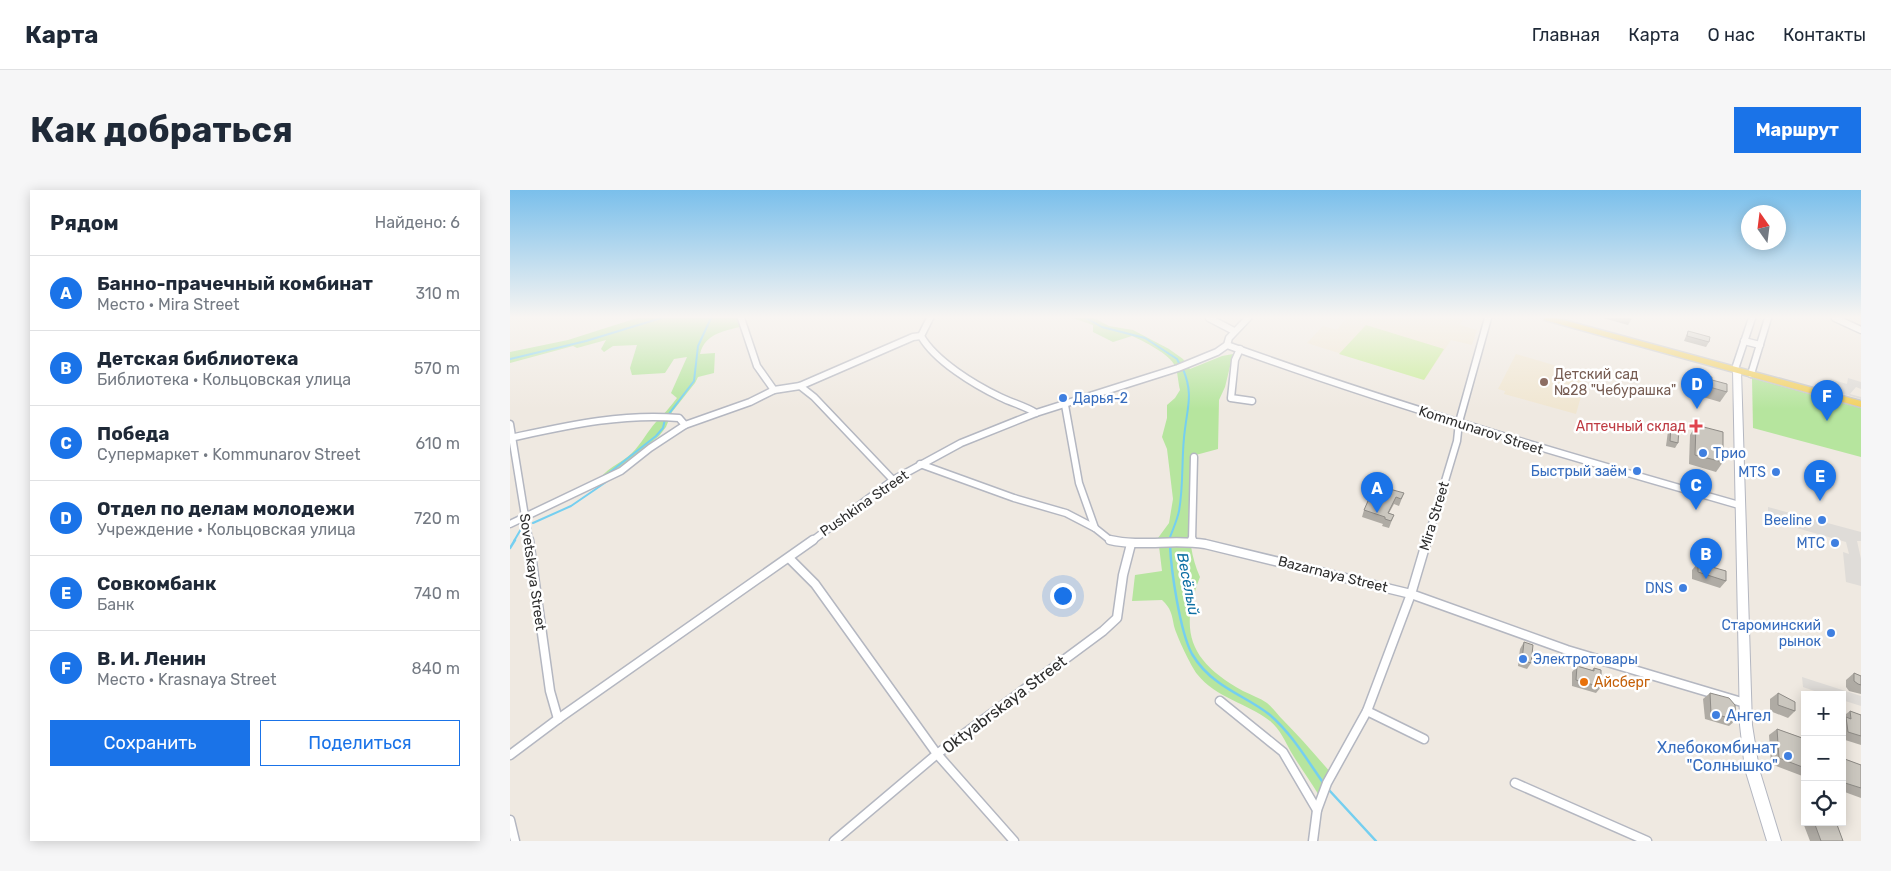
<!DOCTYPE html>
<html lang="ru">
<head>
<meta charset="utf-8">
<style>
  body { margin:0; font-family:Rubik,sans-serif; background:#f6f6f7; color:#1f2937 }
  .controls { position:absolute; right:15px; bottom:15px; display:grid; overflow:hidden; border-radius:0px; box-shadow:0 2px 12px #0003 }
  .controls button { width:45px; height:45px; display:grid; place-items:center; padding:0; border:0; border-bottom:1px solid #e0e1e3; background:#fff; color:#1f2937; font:25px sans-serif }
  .compass { position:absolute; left:1231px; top:15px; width:45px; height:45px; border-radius:50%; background:#fff; box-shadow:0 2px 12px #0003; rotate:346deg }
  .you { position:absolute; left:552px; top:405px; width:18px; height:18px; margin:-12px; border:4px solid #fff; border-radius:50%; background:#1a73e8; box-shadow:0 0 0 8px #1a73e833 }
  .badge { display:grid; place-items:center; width:32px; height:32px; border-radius:50%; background:#1a73e8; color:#fff; font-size:16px; font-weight:700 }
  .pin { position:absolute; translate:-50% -41px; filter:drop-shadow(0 1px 2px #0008) }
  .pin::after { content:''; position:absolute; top:26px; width:18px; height:15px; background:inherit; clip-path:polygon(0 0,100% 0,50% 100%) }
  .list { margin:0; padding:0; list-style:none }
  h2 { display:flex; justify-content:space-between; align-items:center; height:65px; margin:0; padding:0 20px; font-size:21px }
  h2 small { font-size:16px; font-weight:400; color:#747a83 }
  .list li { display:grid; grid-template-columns:32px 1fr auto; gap:15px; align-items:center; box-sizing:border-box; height:75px; padding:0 20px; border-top:1px solid #e0e1e3 }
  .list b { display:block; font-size:19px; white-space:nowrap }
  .list p { margin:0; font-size:16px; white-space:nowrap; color:#747a83 }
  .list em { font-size:16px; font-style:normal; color:#747a83 }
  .actions { display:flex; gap:10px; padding:15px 20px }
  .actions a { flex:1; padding:11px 0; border:1px solid #1a73e8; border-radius:0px; text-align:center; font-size:18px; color:#1a73e8 }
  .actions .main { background:#1a73e8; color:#fff }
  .icon { flex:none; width:28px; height:28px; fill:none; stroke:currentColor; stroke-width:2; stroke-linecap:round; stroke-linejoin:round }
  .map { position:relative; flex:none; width:1351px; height:651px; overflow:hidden; border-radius:0px }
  header { display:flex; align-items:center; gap:30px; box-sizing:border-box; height:70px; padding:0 25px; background:#fff; border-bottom:1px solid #e0e1e3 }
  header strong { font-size:24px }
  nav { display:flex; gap:28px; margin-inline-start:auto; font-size:18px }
  .intro { display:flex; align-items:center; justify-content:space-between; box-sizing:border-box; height:120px; padding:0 30px }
  h1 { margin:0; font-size:35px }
  .button { padding:12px 22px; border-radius:0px; background:#1a73e8; color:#fff; font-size:18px; font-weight:700 }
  main { display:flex; gap:30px; padding:0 30px }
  aside { flex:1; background:#fff; border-radius:0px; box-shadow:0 2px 12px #0003 }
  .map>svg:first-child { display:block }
  .education { fill:#f0e6d1 }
  .green { fill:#b6e59e }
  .pitch { fill:#c9ec9a }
  .plaza { fill:#dfdcd8 }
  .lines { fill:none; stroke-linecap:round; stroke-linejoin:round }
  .stream-far1 { stroke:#75cff0; stroke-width:2 }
  .stream { stroke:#75cff0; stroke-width:2.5 }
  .street-far1-casing { stroke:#b4b7c1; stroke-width:9 }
  .street-casing { stroke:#b4b7c1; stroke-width:11 }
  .secondary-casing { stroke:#b4b7c1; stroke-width:2 }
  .primary-casing { stroke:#c9c9c9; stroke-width:3 }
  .street-far1 { stroke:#fff; stroke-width:6 }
  .street { stroke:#fff; stroke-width:8 }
  .secondary { fill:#fff; fill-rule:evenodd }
  .primary { fill:#f2d163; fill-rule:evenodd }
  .wall { fill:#afaba4 }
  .building { fill:#cbc7bf; stroke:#8e8b86 }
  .education-dot { fill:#8d6e63; stroke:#fff; stroke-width:2 }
  .shop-dot { fill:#3f7fe0; stroke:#fff; stroke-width:2 }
  .health-dot { fill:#e0444e; stroke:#fff; stroke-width:2 }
  .food-dot { fill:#e8710a; stroke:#fff; stroke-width:2 }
  .labels { text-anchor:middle; stroke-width:5; stroke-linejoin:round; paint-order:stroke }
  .education-label { font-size:14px; fill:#785e54; stroke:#fff; text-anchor:start }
  .shop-label { font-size:14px; fill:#366cbe; stroke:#fff; text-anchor:end }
  .health-label { font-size:14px; fill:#be3a42; stroke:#fff; text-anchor:end }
  .street-label { font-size:14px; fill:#2e2e2e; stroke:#fff }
  .food-label { font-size:14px; fill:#c56008; stroke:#fff; text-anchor:start }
  .water-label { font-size:15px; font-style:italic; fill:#0d6fa3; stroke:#fff }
  .near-street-label { font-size:16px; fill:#2e2e2e; stroke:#fff }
  .near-shop-label { font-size:16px; fill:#366cbe; stroke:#fff; text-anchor:start }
</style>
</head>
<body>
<header>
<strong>Карта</strong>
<nav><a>Главная</a><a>Карта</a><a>О нас</a><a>Контакты</a></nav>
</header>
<div class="intro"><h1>Как добраться</h1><a class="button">Маршрут</a></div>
<main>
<aside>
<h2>Рядом<small>Найдено: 6</small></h2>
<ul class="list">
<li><span class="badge">A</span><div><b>Банно-прачечный комбинат</b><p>Место · Mira Street</p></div><em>310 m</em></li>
<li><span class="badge">B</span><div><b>Детская библиотека</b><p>Библиотека · Кольцовская улица</p></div><em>570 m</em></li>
<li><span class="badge">C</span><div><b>Победа</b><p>Супермаркет · Kommunarov Street</p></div><em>610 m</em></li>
<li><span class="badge">D</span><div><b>Отдел по делам молодежи</b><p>Учреждение · Кольцовская улица</p></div><em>720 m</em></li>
<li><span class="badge">E</span><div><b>Совкомбанк</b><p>Банк</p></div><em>740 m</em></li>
<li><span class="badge">F</span><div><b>В. И. Ленин</b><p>Место · Krasnaya Street</p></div><em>840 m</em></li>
</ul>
<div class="actions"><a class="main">Сохранить</a><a>Поделиться</a></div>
</aside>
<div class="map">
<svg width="1351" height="651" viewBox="0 0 1351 651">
  <rect width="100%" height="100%" fill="#efe9e1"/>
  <g class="education">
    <polygon points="848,128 954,128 950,135 967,140 962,155 941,150 914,190 797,153 813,136 827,140 836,129 846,130"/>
    <polygon points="1006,164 1077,185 1066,224 994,204 995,201 988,199"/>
  </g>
  <g class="green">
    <path d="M127,128H231L233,136C215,141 195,143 190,164L205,163L204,183L188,187L185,193L162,222L156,237L149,246L112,276V278L86,294C94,279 110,274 122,263C132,253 137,242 146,232C154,224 160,217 167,208L161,203L177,167L164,169L155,183L122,185L120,178L127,155L103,156L94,162L91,159L96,150L67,158L63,156L0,173V162L58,150Z"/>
    <path d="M563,128H584L599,136L623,140L659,159L673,169L680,179L712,166L723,164L715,197L709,210L708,259L682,266C680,307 673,349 690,387C668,443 681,472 733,501C741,505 750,508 757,513C763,518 768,525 773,530C790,547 806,566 822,584L810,607C801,592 790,577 781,562C775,551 770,539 760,531C737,513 706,508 687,484C681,476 667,447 664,436C662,425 661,418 652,410L622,411L625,385L652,381L648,348L659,333L663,309L657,259L652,247L657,228V215L665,208L670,200C668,192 668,183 665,176C660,164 633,151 622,146L603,152L583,142V135Z"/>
    <polygon points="1242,188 1351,218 1351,267 1243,238"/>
  </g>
  <polygon class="pitch" points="856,135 934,159 914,190 829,164"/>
  <g class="plaza">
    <polygon points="1338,188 1351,192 1351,199 1346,197 1340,204 1351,207 1351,209 1319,200 1331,202 1331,198 1320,189 1337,194"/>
    <polygon points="1258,317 1351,342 1351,351 1347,351 1351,369 1351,396 1336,392 1333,362 1339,364 1336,352 1258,330"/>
    <polygon points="1292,487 1351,506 1351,516 1332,510 1332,505 1316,505 1293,497"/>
  </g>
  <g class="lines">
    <g class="stream-far1">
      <polyline points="576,128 592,137 635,148 667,169 670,175"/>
      <polyline points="0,169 76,151 151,128"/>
      <polyline points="158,225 184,191 188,156 201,128"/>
      <polyline points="95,286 146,246 153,238 155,229"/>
      <polyline points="23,333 61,316 99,290"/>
      <path d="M659,350C662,341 667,331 669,321C674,294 671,266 675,239C678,215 683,203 673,179"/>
      <polyline points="4,351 11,339"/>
    </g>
    <g class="stream">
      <path d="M660,355C661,380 670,442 682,464C688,474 698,485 708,492C724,504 744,512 760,525C782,544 797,570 814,594"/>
      <polyline points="0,358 5,350"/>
      <polyline points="819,600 866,651"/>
    </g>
    <defs>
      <g id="street-far1">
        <polyline points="231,128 247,176 264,200"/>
        <path d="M420,128L411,146C425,171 465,195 490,207C502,213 515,216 526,223"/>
        <polyline points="699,128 724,141"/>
        <polyline points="1325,128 1351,140"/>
        <polyline points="1234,151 1250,155"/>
        <path d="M717,155C885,216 1057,266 1229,315"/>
        <polyline points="730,159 725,170 721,208 742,211"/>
        <polyline points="1225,179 1242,128"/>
        <polyline points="1241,184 1258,128"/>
        <polyline points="290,196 304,207 383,290"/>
        <polyline points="555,215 569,293 585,338"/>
        <polyline points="0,234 19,351"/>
        <path d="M0,248C56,236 111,223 169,228L175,235"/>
        <polyline points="410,274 504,308 556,323 585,338 600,350 605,351"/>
        <polyline points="0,334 111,281 140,258 175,235 240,212 264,200 290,196 403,147 411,146"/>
        <polyline points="302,351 383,290 451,253 526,223 668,178 707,162 717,155 719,148 738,128"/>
        <polyline points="682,351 684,267"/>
        <polyline points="917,351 947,251 949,232 978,128"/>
      </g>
      <g id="street">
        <polyline points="19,350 40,501 48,529"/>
        <path d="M600,350C631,357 663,349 695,354L901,404L1057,460L1235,513"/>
        <polyline points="682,352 682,350"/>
        <polyline points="279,368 305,394 427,564 504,651"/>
        <polyline points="710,511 773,562 807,620"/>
        <polyline points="857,521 914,549"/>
        <polyline points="0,565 48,529 303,350"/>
        <polyline points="1005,593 1137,651"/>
        <polyline points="0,630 5,651"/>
        <polyline points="324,651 427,564 593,441 607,428 613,385 621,354"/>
        <polyline points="803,651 807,620 817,593 857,521 901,404 917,350"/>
      </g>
      <polygon id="secondary" points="1227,177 1231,180 1242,535 1249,579 1271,651 1257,651 1235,579 1230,535 1223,180"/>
      <polygon id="primary" points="1034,128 1046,128 1351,211 1351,217 1035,130"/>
    </defs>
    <use href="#street-far1" class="street-far1-casing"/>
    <use href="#street" class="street-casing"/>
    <use href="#secondary" class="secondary-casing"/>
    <use href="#primary" class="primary-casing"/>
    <use href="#street-far1" class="street-far1"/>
    <use href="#street" class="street"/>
    <use href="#secondary" class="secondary"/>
    <use href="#primary" class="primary"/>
  </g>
  <g class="wall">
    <polygon points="1093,128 1122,128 1118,135"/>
    <polygon points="1178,141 1199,152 1196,157 1174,151"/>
    <polygon points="1183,182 1202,190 1217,202 1210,212 1176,202 1177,192"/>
    <polygon points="1186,235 1213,272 1206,282 1179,274 1180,245"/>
    <polygon points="1161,236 1168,253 1165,258 1156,256 1158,241"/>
    <polygon points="894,303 889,316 884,314 879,323 884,325 879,338 872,336 873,334 852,327 854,320"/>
    <polygon points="1188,373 1216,391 1210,398 1182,389 1182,380"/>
    <polygon points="1014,452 1021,473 1017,479 1008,476 1010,459"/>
    <polygon points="1067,476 1082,480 1084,478 1091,497 1086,503 1062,496 1062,482"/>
    <polygon points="1344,483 1351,486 1351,504 1339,501 1336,497 1336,490"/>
    <polygon points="1200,503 1226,530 1219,536 1195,529 1193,509"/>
    <polygon points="1268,503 1285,521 1278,528 1260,521 1260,509"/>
    <polygon points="1340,521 1351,525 1351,555 1332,549 1332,527"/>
    <polygon points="1267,539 1295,549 1295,587 1261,574 1259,545"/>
    <polygon points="1332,568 1351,575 1351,608 1332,601"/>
    <polygon points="1295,629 1295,632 1326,632 1333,651 1300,651 1292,630"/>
  </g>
  <g class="building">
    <polygon points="1178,141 1200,147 1199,152 1177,146"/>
    <polygon points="1183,182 1202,187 1202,190 1217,194 1217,202 1182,192"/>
    <polygon points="1186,235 1213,242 1213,272 1185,265"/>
    <polygon points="1161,236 1169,238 1168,253 1160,251"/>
    <polygon points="865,295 894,303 891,309 886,307 878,323 884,325 881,331 875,329 875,327 854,320"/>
    <polygon points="1188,373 1216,381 1216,391 1188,382"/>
    <polygon points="1014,452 1023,455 1021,473 1012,470"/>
    <polygon points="1067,476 1084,481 1084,478 1091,480 1091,497 1066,490"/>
    <polygon points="1344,483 1351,486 1351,495 1348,494 1344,491"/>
    <polygon points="1200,503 1219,508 1225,515 1226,530 1201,523"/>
    <polygon points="1268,503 1285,512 1285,521 1268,515"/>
    <polygon points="1340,521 1351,525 1351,546 1338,542 1336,527 1341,529"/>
    <polygon points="1267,539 1295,549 1295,578 1269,568"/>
    <polygon points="1332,568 1351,575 1351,598 1332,592"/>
    <polygon points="1304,632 1326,632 1333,651 1311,651"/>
  </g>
  <linearGradient id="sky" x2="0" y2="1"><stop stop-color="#7abfeb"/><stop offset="0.58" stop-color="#f8f5f2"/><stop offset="1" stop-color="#f8f5f2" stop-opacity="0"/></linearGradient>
  <rect width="1351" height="219" fill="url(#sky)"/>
  <circle class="education-dot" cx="1034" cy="192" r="5"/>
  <g class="shop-dot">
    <circle cx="553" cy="208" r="5"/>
    <circle cx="1193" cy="263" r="5"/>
    <circle cx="1127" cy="281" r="5"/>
    <circle cx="1266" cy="282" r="5"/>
    <circle cx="1312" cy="330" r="5"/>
    <circle cx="1325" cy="353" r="5"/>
    <circle cx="1173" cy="398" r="5"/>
    <circle cx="1321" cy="443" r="5"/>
    <circle cx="1013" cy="469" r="5"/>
    <circle cx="1206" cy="525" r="5"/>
    <circle cx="1278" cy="566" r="5"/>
  </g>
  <path class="health-dot" d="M1183.5 228.5h5v5h5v5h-5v5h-5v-5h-5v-5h5z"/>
  <circle class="food-dot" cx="1074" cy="492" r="5"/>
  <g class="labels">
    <g class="education-label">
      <text x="1044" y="189">Детский сад<tspan x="1044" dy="16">№28 "Чебурашка"</tspan></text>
    </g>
    <g class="shop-label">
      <text x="563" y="213" text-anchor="start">Дарья-2</text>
      <text x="1203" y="268" text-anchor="start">Трио</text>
      <text x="1117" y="286">Быстрый заём</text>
      <text x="1256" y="287">MTS</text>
      <text x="1302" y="335">Beeline</text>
      <text x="1315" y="358">МТС</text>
      <text x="1163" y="403">DNS</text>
      <text x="1311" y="440">Староминский<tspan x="1311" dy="16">рынок</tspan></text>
      <text x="1023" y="474" text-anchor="start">Электротовары</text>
    </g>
    <g class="health-label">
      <text x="1176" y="241">Аптечный склад</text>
    </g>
    <g class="street-label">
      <text transform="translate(971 240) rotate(18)" y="5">Kommunarov Street</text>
      <text transform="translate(354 313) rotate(-35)" y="5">Pushkina Street</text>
      <text transform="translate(924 326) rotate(-73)" y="5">Mira Street</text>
      <text transform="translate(23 382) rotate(82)" y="5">Sovetskaya Street</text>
      <text transform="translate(823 384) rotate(14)" y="5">Bazarnaya Street</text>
    </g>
    <g class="food-label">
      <text x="1084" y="497">Айсберг</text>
    </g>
    <g class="water-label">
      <text transform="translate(678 394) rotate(79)" y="5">Весёлый</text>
    </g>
    <g class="near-street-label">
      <text transform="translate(494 514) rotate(-37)" y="6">Oktyabrskaya Street</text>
    </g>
    <g class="near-shop-label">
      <text x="1216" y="531">Ангел</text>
      <text x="1268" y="563" text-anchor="end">Хлебокомбинат<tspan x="1268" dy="18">"Солнышко"</tspan></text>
    </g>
  </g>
</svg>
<div class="controls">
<button>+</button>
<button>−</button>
<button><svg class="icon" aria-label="locate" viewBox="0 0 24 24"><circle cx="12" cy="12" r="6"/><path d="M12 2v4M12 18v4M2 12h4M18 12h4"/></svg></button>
</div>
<svg class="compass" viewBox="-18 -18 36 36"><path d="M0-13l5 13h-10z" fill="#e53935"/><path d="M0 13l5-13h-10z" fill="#747a83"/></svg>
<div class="you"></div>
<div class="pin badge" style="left:867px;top:323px">A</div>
<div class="pin badge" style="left:1196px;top:389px">B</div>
<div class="pin badge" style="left:1186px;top:320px">C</div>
<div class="pin badge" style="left:1187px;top:219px">D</div>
<div class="pin badge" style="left:1310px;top:311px">E</div>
<div class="pin badge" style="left:1317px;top:231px">F</div>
</div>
</main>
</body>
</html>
